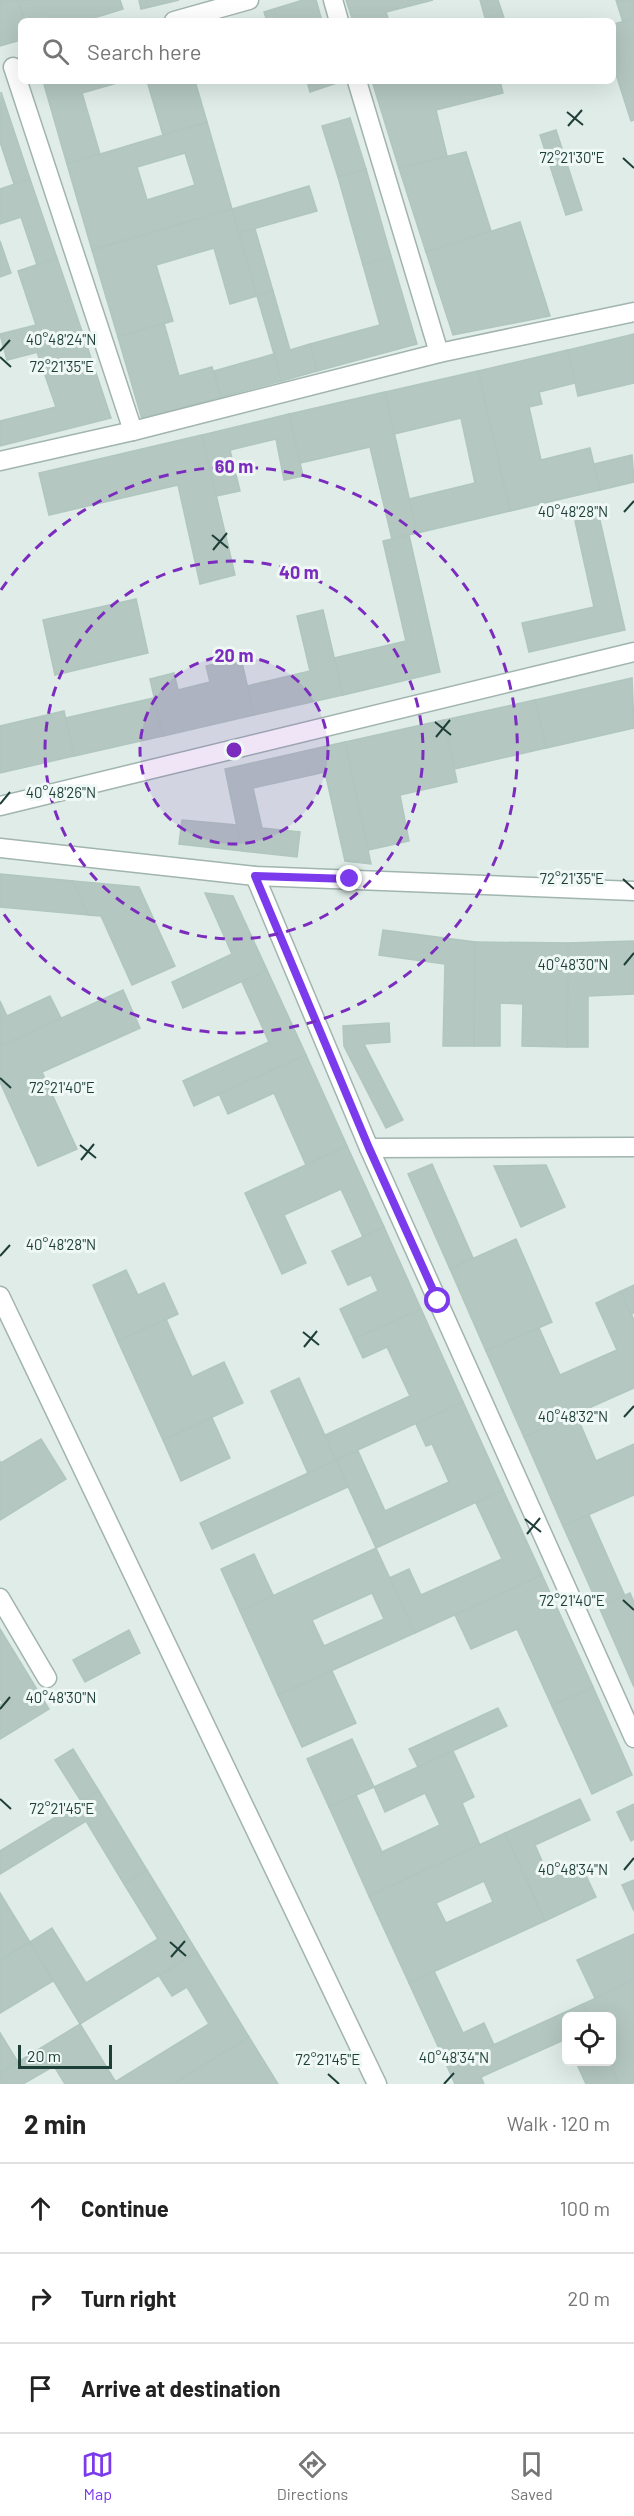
<!DOCTYPE html>
<html lang="en">
<head>
<meta charset="utf-8">
<style>
  body { margin:0; font-family:Barlow,sans-serif; background:#f2f2f2; color:#222 }
  .controls { position:absolute; right:18px; bottom:18px; display:grid; overflow:hidden; border-radius:9px; box-shadow:0 6px 24px #0002 }
  .controls button { width:54px; height:54px; display:grid; place-items:center; padding:0; border:0; border-bottom:2px solid #e0e0e0; background:#fff; color:#222; font:30px sans-serif }
  .scale { position:absolute; left:18px; bottom:15px; width:94px; box-sizing:border-box; padding-left:6px; border:3px solid #1e3e38; border-top:0; font-size:16px; line-height:21px; white-space:nowrap; color:#1e3e38; -webkit-text-stroke:4px #eff8f5; paint-order:stroke }
  .stop { position:absolute; width:18px; height:18px; margin:-14px; border:4px solid #7c3aed; border-radius:50%; background:#fff }
  .stop.end { background:#7c3aed; border-color:#fff; box-shadow:0 2px 6px #0008 }
  .list { margin:0; padding:0; list-style:none }
  h2 { display:flex; justify-content:space-between; align-items:center; height:78px; margin:0; padding:0 24px; font-size:26px }
  h2 small { font-size:20px; font-weight:400; color:#767676 }
  .list li { display:grid; grid-template-columns:39px 1fr auto; gap:18px; align-items:center; box-sizing:border-box; height:90px; padding:0 24px; border-top:2px solid #e0e0e0 }
  .list b { display:block; font-size:22px; white-space:nowrap }
  .list em { font-size:20px; font-style:normal; color:#767676 }
  .icon { flex:none; width:33px; height:33px; fill:none; stroke:currentColor; stroke-width:2; stroke-linecap:round; stroke-linejoin:round }
  .map { position:relative; flex:none; width:634px; height:2084px; overflow:hidden }
  .search { position:absolute; background:#fff; box-shadow:0 6px 24px #0002; left:18px; right:18px; top:18px; height:66px; display:flex; align-items:center; gap:15px; box-sizing:border-box; padding:0 21px; border-radius:9px; color:#767676; font-size:22px }
  .sheet { height:348px; background:#fff }
  nav { display:flex; justify-content:space-around; align-items:center; box-sizing:border-box; height:84px; border-top:2px solid #e0e0e0; background:#fff; font-size:16px; color:#767676 }
  nav a { display:grid; justify-items:center; gap:3px }
  nav .on { color:#7c3aed }
  .map>svg:first-child { display:block }
  .building { fill:#b4c7c1; stroke:#b0c6bf; stroke-width:1.5; fill-rule:evenodd }
  .lines { fill:none; stroke-linecap:round; stroke-linejoin:round }
  .minor-casing { stroke:#a1b4af; stroke-width:21 }
  .minor { stroke:#fff; stroke-width:18 }
  .route { stroke:#7c3aed; stroke-width:8 }
  .ticks { fill:none; stroke:#1e3e38; stroke-width:2 }
  .ring { fill:none; stroke:#7b2cbf; stroke-width:3; stroke-dasharray:10 8 }
  .ticks-label { font-size:15px; text-anchor:middle; fill:#1e3e38; stroke:#eff8f5; stroke-width:6; stroke-linejoin:round; paint-order:stroke }
  .centre { fill:#7b2cbf; stroke:#eff8f5; stroke-width:3 }
  .ring-label { font-size:18px; text-anchor:middle; font-weight:bold; fill:#7b2cbf; stroke:#eff8f5; stroke-width:6; stroke-linejoin:round; paint-order:stroke }
</style>
</head>
<body>
<div class="map">
<svg width="634" height="2084" viewBox="0 0 634 2084">
  <rect width="100%" height="100%" fill="#dfece7"/>
  <g class="building">
    <polygon points="0,0 18,0 25,21 21,21 21,40 0,46"/>
    <polygon points="18,0 120,0 123,9 84,21 25,21"/>
    <polygon points="139,0 179,0 141,9"/>
    <polygon points="303,0 316,0 322,21 267,21 264,12"/>
    <polygon points="346,0 433,0 386,12 389,21 353,21"/>
    <polygon points="480,0 498,0 505,21 486,21"/>
    <polygon points="616,0 634,0 634,19 623,22"/>
    <polygon points="634,19 634,120 631,121 613,65 613,24"/>
    <polygon points="43,81 124,81 82,93 100,154 67,164"/>
    <polygon points="147,81 195,81 207,122 163,135"/>
    <polygon points="307,81 340,81 340,82 310,92"/>
    <polygon points="385,81 500,81 503,93 436,110 447,156 399,168 373,84"/>
    <polygon points="1,92 30,179 14,184 0,142"/>
    <polygon points="350,118 366,169 338,177 322,126"/>
    <path d="M207,122L232,209L92,250L67,164ZM185,153L195,185L147,200L137,167Z"/>
    <polygon points="556,130 582,210 566,215 540,135"/>
    <polygon points="466,152 491,231 426,252 399,168"/>
    <polygon points="366,169 391,256 363,265 338,177"/>
    <polygon points="30,179 57,258 37,265 21,217 0,224 0,189"/>
    <polygon points="309,186 317,211 239,233 232,209"/>
    <polygon points="232,209 257,296 230,304 214,248 156,265 173,321 118,337 92,250"/>
    <polygon points="520,222 550,316 453,335 426,252"/>
    <polygon points="255,229 273,291 257,296 239,233"/>
    <polygon points="0,241 11,273 0,277"/>
    <polygon points="391,256 417,344 317,371 310,344 380,325 363,265"/>
    <polygon points="57,258 85,340 7,360 0,334 36,325 18,271"/>
    <polygon points="273,291 290,350 310,344 317,371 282,381 257,296"/>
    <polygon points="164,323 179,376 212,367 221,397 142,419 118,337"/>
    <polygon points="634,334 634,383 578,396 568,350"/>
    <polygon points="85,340 111,418 0,446 0,421 56,407 37,352"/>
    <polygon points="568,350 575,383 539,392 542,404 529,407 541,460 590,448 600,490 510,511 478,371"/>
    <polygon points="274,354 282,381 221,397 214,371"/>
    <polygon points="478,371 510,511 417,533 409,499 475,483 461,418 394,434 385,392"/>
    <polygon points="385,392 417,533 392,539 370,447 300,463 289,414"/>
    <polygon points="289,414 303,476 284,480 276,439 230,450 240,491 216,496 202,435"/>
    <polygon points="202,435 235,575 200,584 178,485 49,515 39,473"/>
    <polygon points="632,455 634,482 600,490 594,464"/>
    <polygon points="599,516 625,630 529,652 522,623 594,607 575,521"/>
    <polygon points="409,535 440,672 343,695 334,658 406,641 383,541"/>
    <polygon points="136,599 148,653 55,675 43,620"/>
    <polygon points="323,610 343,695 254,715 247,686 310,671 297,616"/>
    <polygon points="241,658 254,715 163,736 150,679 174,673 178,690 210,682 206,666"/>
    <polygon points="632,678 634,728 546,748 535,700"/>
    <polygon points="154,698 163,736 74,756 65,718"/>
    <polygon points="535,700 546,748 454,769 444,720"/>
    <polygon points="64,711 74,756 0,773 0,726"/>
    <polygon points="444,720 457,782 400,795 409,841 368,850 345,742"/>
    <polygon points="345,742 371,864 345,861 325,772 253,788 262,828 300,832 297,857 242,851 225,769"/>
    <polygon points="182,820 237,825 242,851 179,844"/>
    <polygon points="0,874 73,881 88,915 0,907"/>
    <polygon points="73,881 139,887 175,966 132,985 101,916 88,915"/>
    <polygon points="205,893 233,896 267,970 183,1008 172,982 232,954"/>
    <polygon points="383,930 475,942 474,1046 443,1046 445,964 379,955"/>
    <polygon points="634,941 634,994 588,996 588,1047 567,1047 568,943"/>
    <polygon points="475,942 568,943 567,1047 522,1046 523,1004 500,1003 500,1046 474,1046"/>
    <polygon points="267,970 306,1055 194,1106 183,1081 269,1042 242,982"/>
    <polygon points="123,990 140,1028 42,1072 77,1149 38,1166 0,1082 0,1046"/>
    <polygon points="50,996 61,1018 0,1046 0,1001 7,1016"/>
    <polygon points="389,1023 390,1042 364,1044 403,1120 386,1128 344,1046 343,1026"/>
    <polygon points="306,1055 347,1146 306,1165 274,1093 228,1114 219,1094"/>
    <polygon points="347,1146 384,1227 363,1237 341,1189 284,1215 306,1263 282,1274 245,1193"/>
    <polygon points="432,1164 473,1258 450,1269 408,1174"/>
    <polygon points="546,1165 565,1207 521,1227 494,1166"/>
    <polygon points="384,1227 421,1309 354,1339 340,1309 378,1291 371,1275 348,1285 332,1251"/>
    <polygon points="516,1239 552,1322 486,1351 450,1269"/>
    <polygon points="126,1270 138,1295 164,1283 178,1314 118,1341 93,1285"/>
    <polygon points="634,1285 634,1313 631,1314 621,1291"/>
    <polygon points="621,1291 634,1320 634,1388 524,1437 486,1351 539,1328 560,1375 617,1350 596,1303"/>
    <polygon points="421,1309 463,1402 336,1460 325,1435 410,1396 387,1347 363,1358 354,1339"/>
    <polygon points="166,1319 192,1377 224,1362 243,1403 163,1440 118,1341"/>
    <polygon points="299,1378 336,1460 308,1473 271,1391"/>
    <polygon points="463,1402 503,1490 376,1548 336,1460 358,1451 385,1511 449,1482 432,1444 426,1446 416,1424"/>
    <polygon points="576,1414 596,1461 634,1444 634,1495 563,1526 524,1437"/>
    <polygon points="212,1418 230,1458 181,1481 163,1440"/>
    <polygon points="41,1439 66,1479 0,1520 0,1461 1,1463"/>
    <polygon points="336,1460 348,1487 212,1549 200,1523"/>
    <polygon points="503,1490 542,1575 415,1633 389,1578 409,1569 421,1595 502,1559 476,1503"/>
    <polygon points="589,1515 625,1596 599,1607 563,1526"/>
    <path d="M376,1548L415,1633L278,1695L240,1611ZM372,1593L384,1619L324,1646L312,1620Z"/>
    <polygon points="254,1554 273,1595 240,1611 221,1569"/>
    <polygon points="542,1575 593,1687 552,1706 517,1629 471,1649 455,1615"/>
    <polygon points="630,1593 634,1602 634,1687 599,1607"/>
    <polygon points="0,1629 49,1709 0,1739 0,1705 3,1703 0,1699"/>
    <polygon points="129,1630 140,1653 85,1682 73,1660"/>
    <polygon points="332,1671 356,1723 302,1747 278,1695"/>
    <polygon points="593,1687 632,1775 592,1794 552,1706"/>
    <polygon points="498,1708 507,1726 418,1767 409,1749"/>
    <polygon points="352,1739 374,1787 329,1807 307,1759"/>
    <polygon points="73,1749 99,1791 81,1801 55,1760"/>
    <polygon points="453,1751 474,1797 462,1803 480,1845 369,1896 329,1807 356,1795 382,1852 440,1825 425,1793 385,1812 374,1787"/>
    <polygon points="99,1791 147,1870 124,1884 86,1821 0,1874 0,1851"/>
    <polygon points="580,1799 590,1820 535,1845 550,1879 581,1865 596,1897 545,1921 505,1833"/>
    <polygon points="634,1804 634,1839 631,1841 617,1812"/>
    <path d="M505,1833L545,1921L409,1983L369,1896ZM484,1881L493,1902L446,1923L436,1903Z"/>
    <polygon points="147,1870 197,1952 80,2024 30,1942 52,1928 86,1983 158,1939 124,1884"/>
    <polygon points="634,1880 634,1911 622,1885"/>
    <polygon points="0,1893 30,1942 0,1960"/>
    <polygon points="634,1934 634,1980 595,1998 577,1960"/>
    <polygon points="30,1942 53,1981 0,2013 0,1960"/>
    <polygon points="197,1952 249,2037 173,2084 117,2084 115,2082 209,2024 187,1987 172,1996 159,1976"/>
    <polygon points="434,1971 463,2033 484,2023 494,2045 447,2066 409,1983"/>
    <polygon points="634,1980 634,2083 619,2084 609,2062 612,2062 612,2016 588,2016 583,2004"/>
    <polygon points="583,2004 588,2016 566,2016 566,2041 566,2039 481,2077 484,2084 455,2084 447,2066"/>
    <polygon points="80,2024 117,2084 65,2084 54,2066 23,2084 0,2084 0,2073"/>
    <polygon points="0,2033 18,2062 0,2073"/>
    <polygon points="249,2037 278,2084 173,2084"/>
    <polygon points="576,2062 609,2062 619,2084 586,2084"/>
  </g>
  <g class="lines">
    <defs>
      <g id="minor">
        <polyline points="333,0 339,21"/>
        <polyline points="174,21 249,0"/>
        <polyline points="13,67 133,431"/>
        <polyline points="357,81 439,353"/>
        <polyline points="0,461 133,431 439,353 634,312"/>
        <polyline points="0,806 634,652"/>
        <polyline points="0,848 255,876 634,891"/>
        <polyline points="255,876 369,1148 634,1738"/>
        <polyline points="369,1148 634,1147"/>
        <polyline points="0,1296 377,2084"/>
        <polyline points="0,1598 47,1678"/>
      </g>
    </defs>
    <use href="#minor" class="minor-casing"/>
    <use href="#minor" class="minor"/>
  </g>
  <g class="lines">
    <polyline class="route" points="350,879 255,876 369,1148 438,1301"/>
  </g>
  <path class="ticks" d="M567,112L583,125M568,126L582,110M623,158L634,168M0,351L10,340M0,357L11,367M624,512L634,501M212,535L228,548M213,550L227,533M435,722L451,735M436,737L450,720M0,804L10,792M623,879L634,889M624,965L634,953M0,1078L11,1088M80,1145L96,1158M81,1160L94,1144M0,1256L10,1245M303,1332L319,1345M304,1347L317,1331M624,1417L634,1406M525,1519L541,1532M527,1534L540,1518M623,1600L634,1610M0,1709L10,1697M0,1799L11,1809M624,1870L634,1858M170,1942L186,1956M171,1957L185,1941M328,2074L339,2084M444,2084L454,2073"/>
  <circle cx="234" cy="750" r="94" fill="#7b2cbf" fill-opacity=".12"/>
  <g class="ring">
    <circle cx="234" cy="750" r="94"/>
    <circle cx="234" cy="750" r="189"/>
    <path d="M1 590A283 283 0 1 1 1 910"/>
  </g>
  <g class="ticks-label">
    <text x="572" y="163">72°21'30"E</text>
    <text x="61" y="345">40°48'24"N</text>
    <text x="62" y="372">72°21'35"E</text>
    <text x="573" y="517">40°48'28"N</text>
    <text x="61" y="798">40°48'26"N</text>
    <text x="572" y="884">72°21'35"E</text>
    <text x="573" y="970">40°48'30"N</text>
    <text x="62" y="1093">72°21'40"E</text>
    <text x="61" y="1250">40°48'28"N</text>
    <text x="573" y="1422">40°48'32"N</text>
    <text x="572" y="1606">72°21'40"E</text>
    <text x="61" y="1703">40°48'30"N</text>
    <text x="62" y="1814">72°21'45"E</text>
    <text x="573" y="1875">40°48'34"N</text>
    <text x="454" y="2063">40°48'34"N</text>
    <text x="328" y="2065">72°21'45"E</text>
  </g>
  <circle cx="234" cy="750" r="9" class="centre"/>
  <g class="ring-label">
    <text x="234" y="473">60 m</text>
    <text x="299" y="579">40 m</text>
    <text x="234" y="662">20 m</text>
  </g>
</svg>
<div class="controls">
<button><svg class="icon" aria-label="locate" viewBox="0 0 24 24"><circle cx="12" cy="12" r="6"/><path d="M12 2v4M12 18v4M2 12h4M18 12h4"/></svg></button>
</div>
<div class="scale">20 m</div>
<div class="stop" style="left:438px;top:1301px"></div>
<div class="stop end" style="left:350px;top:879px"></div>
<div class="search"><svg class="icon" aria-label="search" viewBox="0 0 24 24"><circle cx="10" cy="10" r="6"/><path d="M15 15l6 6"/></svg>Search here</div>
</div>
<section class="sheet">
<h2>2 min<small>Walk · 120 m</small></h2>
<ul class="list">
<li><svg class="icon" aria-label="ahead" viewBox="0 0 24 24"><path d="M12 20V5M6 11l6-6 6 6"/></svg><div><b>Continue</b></div><em>100 m</em></li>
<li><svg class="icon" aria-label="right" viewBox="0 0 24 24"><path d="M7 20v-9h11M14 6l5 5-5 5"/></svg><div><b>Turn right</b></div><em>20 m</em></li>
<li><svg class="icon" aria-label="arrive" viewBox="0 0 24 24"><path d="M6 21V4h12l-3 4 3 4H6"/></svg><div><b>Arrive at destination</b></div></li>
</ul>
</section>
<nav>
<a class="on"><svg class="icon" aria-label="map" viewBox="0 0 24 24"><path d="M3 6l6-2 6 2 6-2v14l-6 2-6-2-6 2zM9 4v14M15 6v14"/></svg>Map</a>
<a><svg class="icon" aria-label="directions" viewBox="0 0 24 24"><path d="M12 3l9 9-9 9-9-9zM9 14v-3h6M13 9l2 2-2 2"/></svg>Directions</a>
<a><svg class="icon" aria-label="saved" viewBox="0 0 24 24"><path d="M7 4h10v16l-5-4-5 4z"/></svg>Saved</a>
</nav>
</body>
</html>
